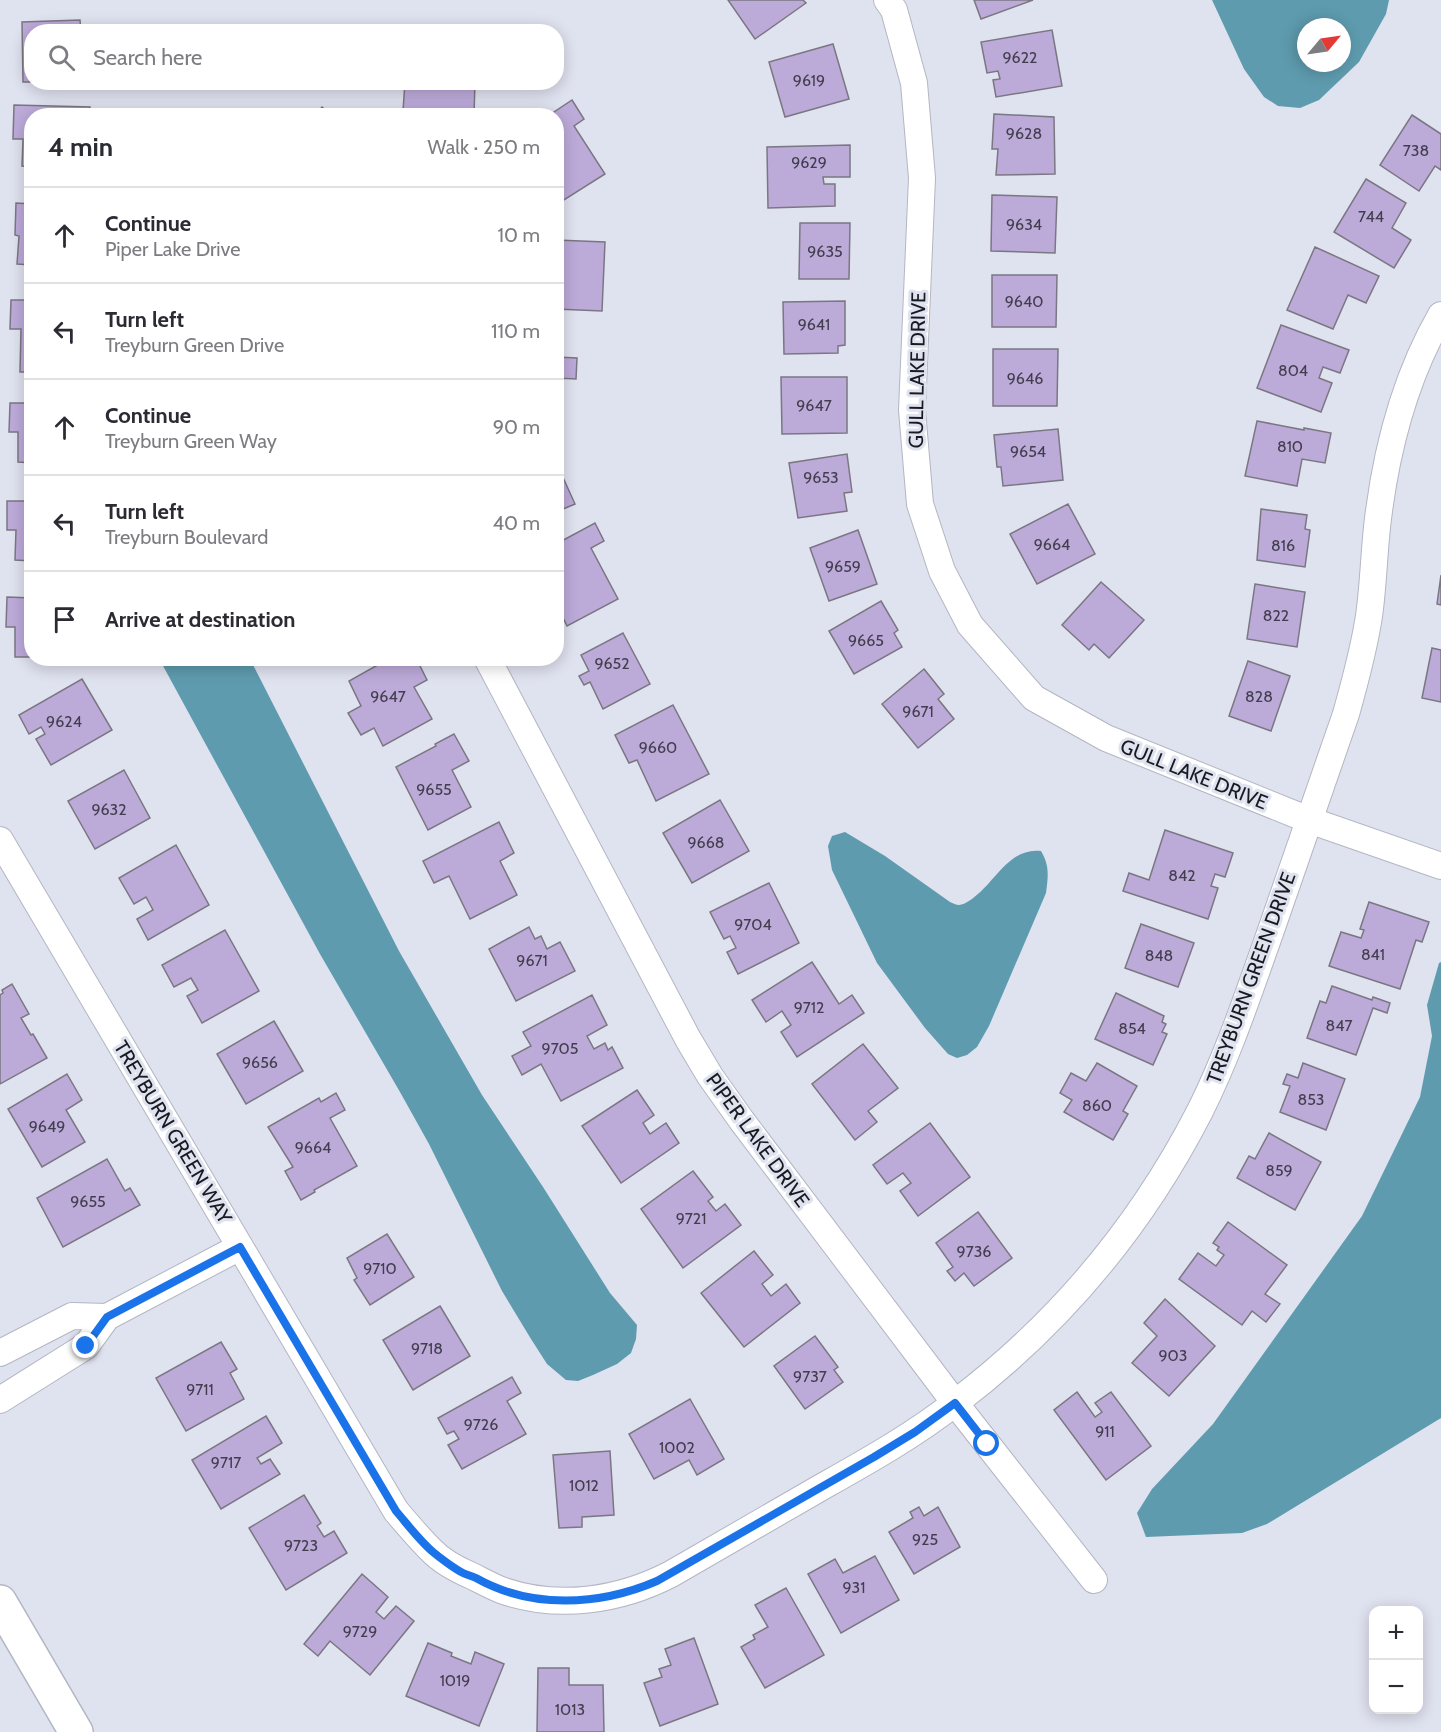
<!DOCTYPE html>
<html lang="en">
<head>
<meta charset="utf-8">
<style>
  body { margin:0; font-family:Cabin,sans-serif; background:#f2f2f3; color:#2b2b33 }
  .controls { position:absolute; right:18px; bottom:18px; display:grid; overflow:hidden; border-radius:12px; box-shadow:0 3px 15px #0003 }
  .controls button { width:54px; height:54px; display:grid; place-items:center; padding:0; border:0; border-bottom:2px solid #e1e1e2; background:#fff; color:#2b2b33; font:30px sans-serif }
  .compass { position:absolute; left:1297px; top:18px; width:54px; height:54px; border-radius:50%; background:#fff; box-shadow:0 3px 15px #0003; rotate:61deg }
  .stop { position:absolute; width:18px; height:18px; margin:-14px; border:4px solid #1a73e8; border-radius:50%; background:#fff }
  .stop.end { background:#1a73e8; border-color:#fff; box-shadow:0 2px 6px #0008 }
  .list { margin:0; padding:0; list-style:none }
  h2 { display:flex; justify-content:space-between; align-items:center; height:78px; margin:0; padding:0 24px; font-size:26px }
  h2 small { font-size:20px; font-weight:400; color:#7c7c81 }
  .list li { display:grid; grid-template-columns:39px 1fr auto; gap:18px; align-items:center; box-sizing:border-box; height:96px; padding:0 24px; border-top:2px solid #e1e1e2 }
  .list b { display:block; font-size:22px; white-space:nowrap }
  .list p { margin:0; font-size:20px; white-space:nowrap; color:#7c7c81 }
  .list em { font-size:20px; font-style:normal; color:#7c7c81 }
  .icon { flex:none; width:33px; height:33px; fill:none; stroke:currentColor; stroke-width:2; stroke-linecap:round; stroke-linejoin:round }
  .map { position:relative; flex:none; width:1441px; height:1732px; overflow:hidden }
  .search { position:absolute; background:#fff; box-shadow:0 3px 15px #0003; left:24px; top:24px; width:540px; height:66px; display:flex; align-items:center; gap:15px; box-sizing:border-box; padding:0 21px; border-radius:24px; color:#7c7c81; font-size:22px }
  .panel { position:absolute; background:#fff; box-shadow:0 3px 15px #0003; left:24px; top:108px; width:540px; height:558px; border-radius:24px }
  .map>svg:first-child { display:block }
  .water { fill:#5e9bae; fill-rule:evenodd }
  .building { fill:#bcaad9; stroke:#7b7782; stroke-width:1.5 }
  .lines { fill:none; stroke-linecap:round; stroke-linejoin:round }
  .street-casing { stroke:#b3b6c3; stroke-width:28 }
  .secondary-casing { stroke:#b3b6c3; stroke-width:36 }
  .street { stroke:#fff; stroke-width:26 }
  .secondary { stroke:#fff; stroke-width:33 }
  .route { stroke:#1a73e8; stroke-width:8 }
  .labels { text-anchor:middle; stroke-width:6; stroke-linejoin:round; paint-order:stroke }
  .number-label { font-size:16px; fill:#423e4e }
  .street-label { font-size:20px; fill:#191a1f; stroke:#dfe2ef }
</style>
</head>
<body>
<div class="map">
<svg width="1441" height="1732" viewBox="0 0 1441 1732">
  <rect width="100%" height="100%" fill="#dfe2ef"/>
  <g class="water">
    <path d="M1212,0H1389L1386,14L1359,62L1319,100L1300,108L1278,106L1264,97L1244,69ZM1306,27H1342V63H1306Z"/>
    <polygon points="162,659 250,659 399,951 482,1095 543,1187 610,1293 637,1325 636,1339 631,1353 617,1364 593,1375 578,1381 566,1380 547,1364 531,1339 502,1291 429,1144 400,1092 320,954 162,664"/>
    <path d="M845,832L885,856L950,902C953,903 956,905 959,905C963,905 969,901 972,899C995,883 1009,847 1041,851C1050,866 1048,877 1046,893L989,1026L977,1047L967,1055L957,1058L948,1054L925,1028L877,963L832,870L828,846L832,836Z"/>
    <polygon points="1441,962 1441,1418 1267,1524 1242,1533 1146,1537 1137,1513 1152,1489 1213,1424 1362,1216 1420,1097 1432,1036 1427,1005 1439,963"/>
  </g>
  <g class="building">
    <polygon points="728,0 803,0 806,3 755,39"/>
    <polygon points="974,0 1033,0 981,19"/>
    <polygon points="80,20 81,32 32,32 32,82 23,82 22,22"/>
    <polygon points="1052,30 1062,86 996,97 993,80 1000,79 998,71 987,73 981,42"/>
    <polygon points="833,44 849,99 785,117 769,62"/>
    <polygon points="405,82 475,82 474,116 443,116 443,112 403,111"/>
    <polygon points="572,100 584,119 574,126 605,174 556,205 556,116 548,116"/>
    <polygon points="14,105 90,107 90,116 32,116 32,167 22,166 23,139 13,139"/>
    <polygon points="322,107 333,116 315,116"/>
    <polygon points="994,114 1054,117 1055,174 996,175 998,149 992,149"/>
    <polygon points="1412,115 1441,134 1441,170 1435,166 1419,191 1380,165"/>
    <polygon points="850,145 850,177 823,177 824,184 835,184 835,206 768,208 767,147"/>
    <polygon points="1366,179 1406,203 1392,228 1411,240 1394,268 1334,232"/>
    <polygon points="992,195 1057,197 1055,253 991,251"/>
    <polygon points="16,203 32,204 32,265 17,264 19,236 15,235"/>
    <polygon points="800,223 850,223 849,279 799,279"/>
    <polygon points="556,240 605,242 602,311 556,309"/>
    <polygon points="1315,247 1379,276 1366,303 1348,295 1333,329 1287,310"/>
    <polygon points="992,275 1057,275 1056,327 992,327"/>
    <polygon points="11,300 32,300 32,372 20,372 21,329 10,329"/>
    <polygon points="845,301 845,345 838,346 838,353 784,354 783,302"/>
    <polygon points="1281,325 1349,350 1340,373 1323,367 1319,378 1332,383 1321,412 1257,388"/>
    <polygon points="993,349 1058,349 1057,406 993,406"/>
    <polygon points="556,357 577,358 576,379 556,378"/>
    <polygon points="781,377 847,377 847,433 782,434"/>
    <polygon points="10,403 32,403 32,463 18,462 18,432 9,432"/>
    <polygon points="1257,421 1304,430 1304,428 1331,433 1325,463 1302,459 1297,486 1245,476"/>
    <polygon points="1058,429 1063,480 1003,486 1001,467 997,467 994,435"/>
    <polygon points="847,454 852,492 844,493 847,511 798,518 789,463"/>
    <polygon points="556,462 575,504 556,512"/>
    <polygon points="7,501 32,501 32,561 15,560 16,530 7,530"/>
    <polygon points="1068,504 1095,554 1037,584 1010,534"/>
    <polygon points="1261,509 1307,515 1305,529 1310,530 1305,567 1257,560"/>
    <polygon points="595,523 604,541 591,548 618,599 567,626 556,603 556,544"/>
    <polygon points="858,530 877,584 829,601 810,548"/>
    <polygon points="1441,575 1441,605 1437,604"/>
    <polygon points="1101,582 1144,620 1109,658 1094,644 1089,650 1062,625"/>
    <polygon points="1255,584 1305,592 1297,647 1247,639"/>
    <polygon points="7,597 32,598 32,657 15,657 15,627 6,627"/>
    <polygon points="881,601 898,630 894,633 902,647 854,674 829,631"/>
    <polygon points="623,633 650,684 603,709 590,682 584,685 579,676 589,671 581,655"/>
    <polygon points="1432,648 1441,650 1441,702 1422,698"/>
    <polygon points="390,658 416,658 427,680 414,687 432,719 383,746 374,728 361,735 348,713 361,706 349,681"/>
    <polygon points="1248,661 1290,676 1271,731 1229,716"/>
    <polygon points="924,669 944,694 938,699 954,719 918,748 882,704"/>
    <polygon points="82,679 112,730 51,765 36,739 45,734 41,727 29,734 19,715"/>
    <polygon points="673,705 709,774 656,801 637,760 629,763 615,735"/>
    <polygon points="454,734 469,761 452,770 471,807 428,830 396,767 436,746 435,744"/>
    <polygon points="124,770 150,818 95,849 68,801"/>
    <polygon points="720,800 749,851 692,883 663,833"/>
    <polygon points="499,822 514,853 500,861 517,895 470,919 449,876 434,883 423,861"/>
    <polygon points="1165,830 1233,853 1225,877 1215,874 1211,886 1218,888 1208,919 1123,891 1129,873 1149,880"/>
    <polygon points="176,845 209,905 148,940 137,919 153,910 146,897 134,904 119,878"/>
    <polygon points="769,883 799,943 738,974 727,952 736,948 730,936 724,939 710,912"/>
    <polygon points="1369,902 1429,922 1422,942 1416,940 1400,989 1329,966 1341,932 1361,938 1364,930 1360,929"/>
    <polygon points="1141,924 1194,943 1178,987 1125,968"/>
    <polygon points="529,927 535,939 541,936 547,949 560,942 575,971 516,1001 489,949"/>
    <polygon points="225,930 259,991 202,1023 187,996 198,990 191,978 174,987 162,965"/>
    <polygon points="812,962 839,1004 852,995 864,1013 797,1057 781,1032 791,1025 782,1011 766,1022 752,1000"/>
    <polygon points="12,984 29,1014 21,1018 31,1035 33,1034 47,1058 0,1084 0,995 3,993 2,990"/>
    <polygon points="1332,986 1372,1000 1373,997 1390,1003 1387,1013 1373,1008 1356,1055 1307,1038 1320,1001 1326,1003"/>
    <polygon points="1116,993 1164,1016 1162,1022 1166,1024 1162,1032 1167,1034 1153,1065 1095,1039"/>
    <polygon points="592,995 607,1025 587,1036 594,1049 605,1043 608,1050 612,1047 623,1068 561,1101 541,1064 522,1075 512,1056 531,1046 523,1032"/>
    <polygon points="274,1021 303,1071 246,1104 217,1054"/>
    <polygon points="863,1044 898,1088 868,1111 877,1122 855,1140 812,1084"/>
    <polygon points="1097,1063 1137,1086 1123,1111 1128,1114 1113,1140 1064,1112 1072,1100 1060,1093 1071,1073 1086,1081"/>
    <polygon points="1303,1063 1345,1079 1326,1130 1280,1112 1290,1086 1283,1084 1287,1074 1298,1078"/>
    <polygon points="67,1074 82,1100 66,1110 85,1142 42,1167 8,1109"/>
    <polygon points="637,1090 654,1115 643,1123 650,1134 666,1123 679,1143 621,1183 582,1126"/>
    <polygon points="336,1093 345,1110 330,1118 357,1166 314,1190 315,1192 301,1200 285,1171 293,1167 268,1127 319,1098 321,1102"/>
    <polygon points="930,1123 970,1177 918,1216 900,1191 911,1183 903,1173 887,1184 873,1165"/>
    <polygon points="1269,1133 1321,1162 1295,1210 1237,1178 1249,1156 1255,1159"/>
    <polygon points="107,1159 125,1191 130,1188 140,1205 63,1247 37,1198"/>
    <polygon points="693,1171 713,1197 708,1201 716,1211 725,1204 741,1225 683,1268 641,1209"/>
    <polygon points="978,1212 1012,1258 974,1286 964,1273 955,1281 947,1271 953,1267 936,1243"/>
    <polygon points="1228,1222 1287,1265 1265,1294 1280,1304 1266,1322 1252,1311 1242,1325 1179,1279 1198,1253 1216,1266 1224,1255 1217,1250 1219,1247 1213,1243"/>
    <polygon points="387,1234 414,1277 370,1305 354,1280 357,1278 347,1258"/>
    <polygon points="754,1251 773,1275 762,1284 771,1296 786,1284 800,1303 744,1347 701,1293"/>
    <polygon points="1165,1299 1215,1346 1169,1396 1132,1363 1157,1336 1144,1323"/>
    <polygon points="440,1306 470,1356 413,1390 383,1340"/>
    <polygon points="815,1336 838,1367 834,1370 843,1382 805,1409 774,1366"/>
    <polygon points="221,1342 237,1369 230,1373 244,1399 186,1431 156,1378"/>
    <polygon points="512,1377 521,1393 507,1401 526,1434 462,1469 448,1445 459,1439 454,1431 447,1434 438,1418"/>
    <polygon points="1077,1392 1095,1417 1102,1412 1095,1403 1111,1392 1151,1446 1106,1480 1054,1410"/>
    <polygon points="690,1399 724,1459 697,1475 689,1460 654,1479 629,1434"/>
    <polygon points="266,1416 282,1443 257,1458 261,1464 270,1459 280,1474 221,1509 192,1460"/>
    <polygon points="610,1451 614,1515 582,1517 582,1527 559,1528 553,1455"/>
    <polygon points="304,1495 321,1523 317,1526 324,1537 334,1531 347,1553 286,1590 249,1528"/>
    <polygon points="919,1507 924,1516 938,1507 960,1547 914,1574 889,1532 913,1518 910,1512"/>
    <polygon points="875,1556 899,1600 841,1633 808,1574 835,1559 843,1573"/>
    <polygon points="362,1574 388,1597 376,1612 384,1619 396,1606 414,1621 370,1675 330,1641 318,1656 304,1644"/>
    <polygon points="786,1588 824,1655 765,1688 741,1647 755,1639 753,1635 768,1627 755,1605"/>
    <polygon points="694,1638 718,1704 660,1726 644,1683 662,1677 659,1669 671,1665 665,1649"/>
    <polygon points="428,1643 452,1653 451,1656 471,1664 475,1652 504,1664 479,1726 406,1696"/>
    <polygon points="538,1668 569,1668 569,1685 603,1685 604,1732 537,1732"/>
  </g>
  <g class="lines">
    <defs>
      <g id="street">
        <polyline points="887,0 894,10 914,83 922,178 912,410 920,504 942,571 970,625 1034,698 1106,738 1309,820 1441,866"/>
        <polyline points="487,658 688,1039 710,1076 742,1121 955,1403 1094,1580"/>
        <path d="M0,840L396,1511C407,1524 418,1537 430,1549C441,1561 458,1570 472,1576C482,1581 491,1586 501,1590C557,1610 619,1601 671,1574C720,1546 770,1517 820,1488C866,1462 913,1436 955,1403C1058,1325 1141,1226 1200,1111C1228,1055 1248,995 1269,936C1295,862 1321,788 1346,714C1355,682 1364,649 1369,616C1374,581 1374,545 1379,511C1388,443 1407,374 1441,315"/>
        <polyline points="0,1353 72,1316 107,1317"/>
        <polyline points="0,1400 86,1346 107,1317 240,1247"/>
      </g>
      <polyline id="secondary" points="0,1602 76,1732"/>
    </defs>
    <use href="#street" class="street-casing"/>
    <use href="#secondary" class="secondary-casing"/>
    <use href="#street" class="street"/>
    <use href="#secondary" class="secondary"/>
  </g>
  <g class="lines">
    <path class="route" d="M86,1346L107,1317L240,1247L396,1511C408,1525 419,1540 433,1552C440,1558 455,1569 463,1573C467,1575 472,1576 476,1578C531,1609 599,1606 657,1581L874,1457L915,1432L955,1403L987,1444"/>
  </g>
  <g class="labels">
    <g class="number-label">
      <text x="1020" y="63">9622</text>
      <text x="809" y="86">9619</text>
      <text x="1024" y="139">9628</text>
      <text x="1416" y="156">738</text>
      <text x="809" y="168">9629</text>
      <text x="1371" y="222">744</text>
      <text x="1024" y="230">9634</text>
      <text x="825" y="257">9635</text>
      <text x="1024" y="307">9640</text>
      <text x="814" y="330">9641</text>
      <text x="1293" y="376">804</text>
      <text x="1025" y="384">9646</text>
      <text x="814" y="411">9647</text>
      <text x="1290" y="452">810</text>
      <text x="1028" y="457">9654</text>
      <text x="821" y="483">9653</text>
      <text x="1052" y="550">9664</text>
      <text x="1283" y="551">816</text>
      <text x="843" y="572">9659</text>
      <text x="1276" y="621">822</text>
      <text x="866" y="646">9665</text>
      <text x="612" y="669">9652</text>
      <text x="388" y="702">9647</text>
      <text x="1259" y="702">828</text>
      <text x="918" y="717">9671</text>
      <text x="64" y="727">9624</text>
      <text x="658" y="753">9660</text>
      <text x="434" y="795">9655</text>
      <text x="109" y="815">9632</text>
      <text x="706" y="848">9668</text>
      <text x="1182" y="881">842</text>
      <text x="753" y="930">9704</text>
      <text x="1373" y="960">841</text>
      <text x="1159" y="961">848</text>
      <text x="532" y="966">9671</text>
      <text x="809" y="1013">9712</text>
      <text x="1339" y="1031">847</text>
      <text x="1132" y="1034">854</text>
      <text x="560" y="1054">9705</text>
      <text x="260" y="1068">9656</text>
      <text x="1311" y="1105">853</text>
      <text x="1097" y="1111">860</text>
      <text x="47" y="1132">9649</text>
      <text x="313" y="1153">9664</text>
      <text x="1279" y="1176">859</text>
      <text x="88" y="1207">9655</text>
      <text x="691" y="1224">9721</text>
      <text x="974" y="1257">9736</text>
      <text x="380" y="1274">9710</text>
      <text x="427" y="1354">9718</text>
      <text x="1173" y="1361">903</text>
      <text x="810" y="1382">9737</text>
      <text x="200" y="1395">9711</text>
      <text x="481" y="1430">9726</text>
      <text x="1105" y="1437">911</text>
      <text x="677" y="1453">1002</text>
      <text x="226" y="1468">9717</text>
      <text x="584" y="1491">1012</text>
      <text x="925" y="1545">925</text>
      <text x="301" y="1551">9723</text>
      <text x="854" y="1593">931</text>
      <text x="360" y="1637">9729</text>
      <text x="455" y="1686">1019</text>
      <text x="570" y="1715">1013</text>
    </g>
    <g class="street-label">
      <text transform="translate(917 370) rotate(-89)" y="7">GULL LAKE DRIVE</text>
      <text transform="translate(1194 774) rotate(22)" y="7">GULL LAKE DRIVE</text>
      <text transform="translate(1251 978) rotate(-70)" y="7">TREYBURN GREEN DRIVE</text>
      <text transform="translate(173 1132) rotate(59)" y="7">TREYBURN GREEN WAY</text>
      <text transform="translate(758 1140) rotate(54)" y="7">PIPER LAKE DRIVE</text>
    </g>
  </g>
</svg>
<div class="controls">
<button>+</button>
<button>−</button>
</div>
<svg class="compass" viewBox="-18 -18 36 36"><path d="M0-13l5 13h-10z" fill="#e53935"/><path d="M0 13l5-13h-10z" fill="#7c7c81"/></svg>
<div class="stop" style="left:987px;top:1444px"></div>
<div class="stop end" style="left:86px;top:1346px"></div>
<div class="search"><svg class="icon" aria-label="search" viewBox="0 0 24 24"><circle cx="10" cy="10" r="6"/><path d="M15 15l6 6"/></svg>Search here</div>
<section class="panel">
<h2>4 min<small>Walk · 250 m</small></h2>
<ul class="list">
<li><svg class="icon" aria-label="ahead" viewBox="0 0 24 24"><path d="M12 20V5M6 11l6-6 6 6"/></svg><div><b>Continue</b><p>Piper Lake Drive</p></div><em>10 m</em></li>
<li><svg class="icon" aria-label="left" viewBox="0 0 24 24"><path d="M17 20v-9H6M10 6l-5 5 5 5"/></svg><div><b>Turn left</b><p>Treyburn Green Drive</p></div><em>110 m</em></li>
<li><svg class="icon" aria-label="ahead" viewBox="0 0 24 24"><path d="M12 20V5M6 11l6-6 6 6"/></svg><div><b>Continue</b><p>Treyburn Green Way</p></div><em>90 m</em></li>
<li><svg class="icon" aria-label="left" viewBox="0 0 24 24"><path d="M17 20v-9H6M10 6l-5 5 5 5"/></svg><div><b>Turn left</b><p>Treyburn Boulevard</p></div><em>40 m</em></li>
<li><svg class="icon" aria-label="arrive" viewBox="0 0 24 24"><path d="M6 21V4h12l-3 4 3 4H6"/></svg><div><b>Arrive at destination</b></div></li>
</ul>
</section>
</div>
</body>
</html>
